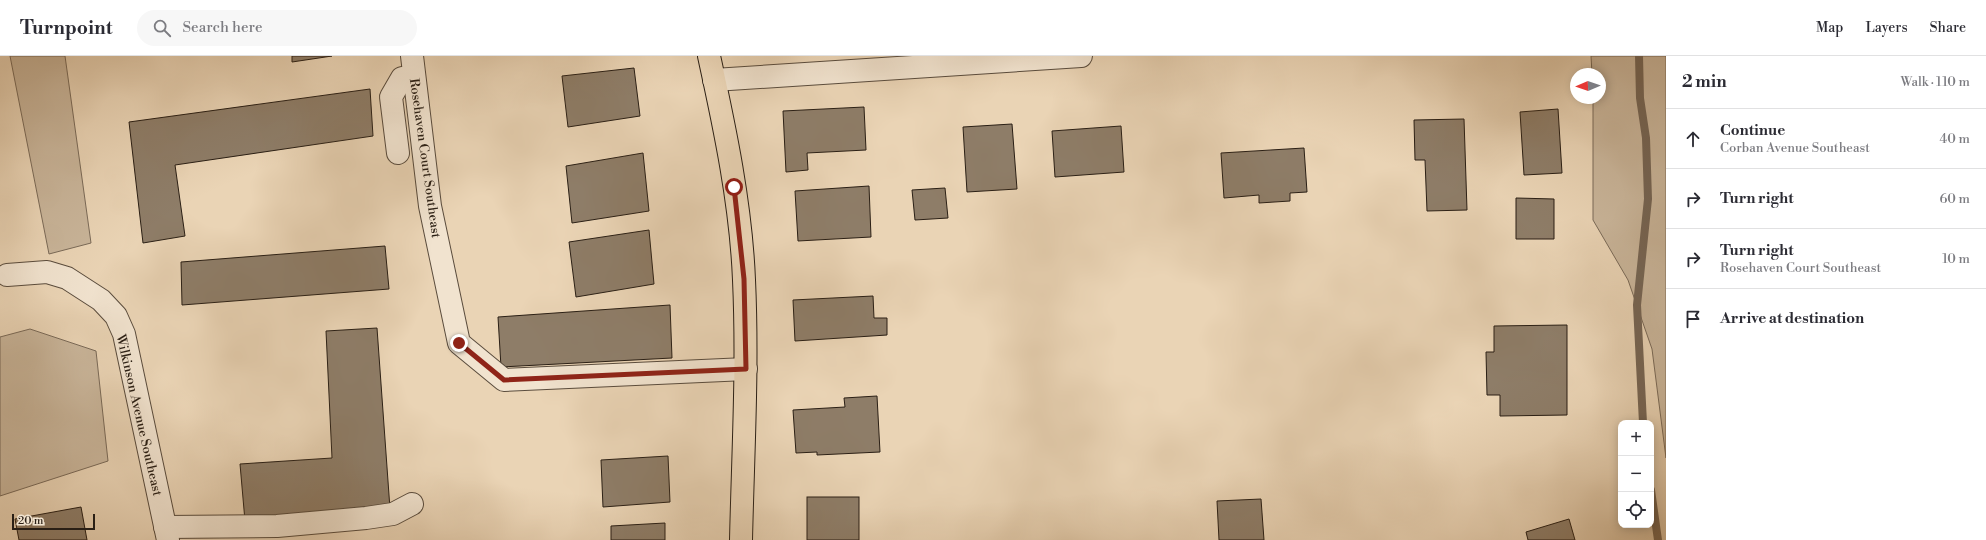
<!DOCTYPE html>
<html lang="en">
<head>
<meta charset="utf-8">
<style>
  body { margin:0; font-family:"Libre Bodoni",serif; background:#f7f7f7; color:#2b2b33 }
  .controls { position:absolute; right:12px; bottom:12px; display:grid; overflow:hidden; border-radius:8px; box-shadow:0 2px 10px #0003 }
  .controls button { width:36px; height:36px; display:grid; place-items:center; padding:0; border:0; border-bottom:1px solid #e1e1e2; background:#fff; color:#2b2b33; font:20px sans-serif }
  .compass { position:absolute; left:1570px; top:12px; width:36px; height:36px; border-radius:50%; background:#fff; box-shadow:0 2px 10px #0003; rotate:268deg }
  .scale { position:absolute; left:12px; bottom:10px; width:83px; box-sizing:border-box; padding-left:4px; border:2px solid #2a1f15; border-top:0; font-size:11px; line-height:14px; white-space:nowrap; color:#2a1f15; -webkit-text-stroke:3px #f1e3cf; paint-order:stroke }
  .stop { position:absolute; width:12px; height:12px; margin:-9px; border:3px solid #8f2418; border-radius:50%; background:#fff }
  .stop.end { background:#8f2418; border-color:#fff; box-shadow:0 1px 4px #0008 }
  .list { margin:0; padding:0; list-style:none }
  h2 { display:flex; justify-content:space-between; align-items:center; height:52px; margin:0; padding:0 16px; font-size:17px }
  h2 small { font-size:13px; font-weight:400; color:#7c7c81 }
  .list li { display:grid; grid-template-columns:26px 1fr auto; gap:12px; align-items:center; box-sizing:border-box; height:60px; padding:0 16px; border-top:1px solid #e1e1e2 }
  .list b { display:block; font-size:15px; white-space:nowrap }
  .list p { margin:0; font-size:13px; white-space:nowrap; color:#7c7c81 }
  .list em { font-size:13px; font-style:normal; color:#7c7c81 }
  .icon { flex:none; width:22px; height:22px; fill:none; stroke:currentColor; stroke-width:2; stroke-linecap:round; stroke-linejoin:round }
  .map { position:relative; flex:none; width:1666px; height:484px; overflow:hidden }
  header { display:flex; align-items:center; gap:24px; box-sizing:border-box; height:56px; padding:0 20px; background:#fff; border-bottom:1px solid #e1e1e2 }
  header strong { font-size:19px }
  nav { display:flex; gap:22px; margin-inline-start:auto; font-size:14px }
  .search { width:280px; height:36px; background:#f7f7f7; display:flex; align-items:center; gap:10px; box-sizing:border-box; padding:0 14px; border-radius:22px; color:#7c7c81; font-size:15px }
  main { display:flex }
  aside { flex:1; background:#fff }
  .map>svg:first-child { display:block }
  .green { fill:#c9b59a; stroke:#7a6a58 }
  .lines { fill:none; stroke-linecap:round; stroke-linejoin:round }
  .stream { stroke:#766655; stroke-width:8 }
  .building { fill:#8e7d68; stroke:#2a1f15 }
  .minor-casing { stroke:#5a4c3d; stroke-width:24 }
  .major-casing { stroke:#2a1f15; stroke-width:24 }
  .minor { stroke:#f1e3cf; stroke-width:22 }
  .major { stroke:#ead4b5; stroke-width:22 }
  .route { stroke:#8f2418; stroke-width:5 }
  .labels { text-anchor:middle; stroke-width:3; stroke-linejoin:round; paint-order:stroke }
  .street-label { font-size:13px; fill:#2a1f15; stroke:#f1e3cf }
</style>
</head>
<body>
<header>
<strong>Turnpoint</strong>
<div class="search"><svg class="icon" aria-label="search" viewBox="0 0 24 24"><circle cx="10" cy="10" r="6"/><path d="M15 15l6 6"/></svg>Search here</div>
<nav><a>Map</a><a>Layers</a><a>Share</a></nav>
</header>
<main>
<div class="map">
<svg width="1666" height="484" viewBox="0 0 1666 484">
  <rect width="100%" height="100%" fill="#ead4b5"/>
  <filter id="stains"><feTurbulence type="fractalNoise" baseFrequency=".005" numOctaves="4"/><feColorMatrix values="0 0 0 0 .2 0 0 0 0 .09 0 0 0 0 .02 0 0 0 .5 -.17"/></filter>
  <radialGradient id="worn" r=".72"><stop offset=".6" stop-color="#630" stop-opacity="0"/><stop offset="1" stop-color="#630" stop-opacity=".3"/></radialGradient>
  <g class="green">
    <polygon points="10,0 65,0 91,187 49,198"/>
    <polygon points="1591,0 1666,0 1666,402 1652,293 1628,224 1593,164 1593,42 1600,42 1600,18 1592,18"/>
    <polygon points="30,273 96,295 108,405 0,440 0,281"/>
  </g>
  <g class="lines">
    <g class="stream">
      <polyline points="1639,0 1640,42 1646,82 1648,143 1637,249 1643,367"/>
      <polyline points="1651,434 1658,484"/>
    </g>
  </g>
  <g class="building">
    <polygon points="292,0 332,0 292,6"/>
    <polygon points="634,12 640,60 568,71 562,20"/>
    <polygon points="370,33 373,80 175,109 185,180 143,187 129,66"/>
    <polygon points="864,51 866,94 807,97 808,114 786,116 783,55"/>
    <polygon points="1558,53 1562,117 1524,119 1520,56"/>
    <polygon points="1464,63 1467,154 1427,155 1425,104 1415,104 1414,64"/>
    <polygon points="1012,68 1017,133 967,136 963,71"/>
    <polygon points="1121,70 1124,116 1055,121 1052,75"/>
    <polygon points="1304,92 1307,136 1290,137 1290,145 1259,147 1259,139 1224,142 1221,97"/>
    <polygon points="643,97 649,155 572,167 566,110"/>
    <polygon points="869,130 871,181 798,185 795,135"/>
    <polygon points="945,132 948,162 915,164 912,134"/>
    <polygon points="1516,142 1554,143 1554,183 1516,183"/>
    <polygon points="649,174 654,228 576,241 569,186"/>
    <polygon points="385,190 389,233 182,249 181,206"/>
    <polygon points="873,240 874,262 887,262 887,279 795,285 793,244"/>
    <polygon points="670,249 672,302 501,311 498,261"/>
    <polygon points="1567,269 1567,359 1500,360 1500,339 1487,339 1486,296 1494,296 1494,270"/>
    <polygon points="377,272 390,453 245,465 240,408 332,402 326,275"/>
    <polygon points="877,340 880,396 817,399 817,396 796,397 793,354 845,351 844,342"/>
    <polygon points="668,400 670,446 603,451 601,404"/>
    <rect x="807" y="441" width="52" height="43"/>
    <polygon points="1261,443 1264,484 1219,484 1217,445"/>
    <polygon points="81,451 87,484 19,484 15,463"/>
    <polygon points="1569,463 1575,484 1528,484 1526,476"/>
    <polygon points="665,467 665,484 611,484 611,470"/>
  </g>
  <g class="lines">
    <defs>
      <g id="minor">
        <polyline points="412,0 430,150 459,287 504,324 746,313"/>
        <polyline points="714,24 1081,0"/>
        <polyline points="398,97 391,41 402,22 414,20"/>
        <polyline points="7,219 47,216 67,222 101,244 116,260 124,278 168,484"/>
        <polyline points="165,471 277,470 366,462 393,458 412,448"/>
      </g>
      <path id="major" d="M709,0C725,73 741,149 744,224C748,311 743,397 741,484"/>
    </defs>
    <use href="#minor" class="minor-casing"/>
    <use href="#major" class="major-casing"/>
    <use href="#minor" class="minor"/>
    <use href="#major" class="major"/>
  </g>
  <g class="lines">
    <polyline class="route" points="459,287 504,324 746,313 744,223 734,131"/>
  </g>
  <g class="labels">
    <g class="street-label">
      <text transform="translate(426 102) rotate(82)" y="5">Rosehaven Court Southeast</text>
      <text transform="translate(140 359) rotate(77)" y="5">Wilkinson Avenue Southeast</text>
    </g>
  </g>
  <rect width="100%" height="100%" filter="url(#stains)"/>
  <rect width="100%" height="100%" fill="url(#worn)"/>
</svg>
<div class="controls">
<button>+</button>
<button>−</button>
<button><svg class="icon" aria-label="locate" viewBox="0 0 24 24"><circle cx="12" cy="12" r="6"/><path d="M12 2v4M12 18v4M2 12h4M18 12h4"/></svg></button>
</div>
<svg class="compass" viewBox="-18 -18 36 36"><path d="M0-13l5 13h-10z" fill="#e53935"/><path d="M0 13l5-13h-10z" fill="#7c7c81"/></svg>
<div class="scale">20 m</div>
<div class="stop" style="left:734px;top:131px"></div>
<div class="stop end" style="left:459px;top:287px"></div>
</div>
<aside>
<h2>2 min<small>Walk · 110 m</small></h2>
<ul class="list">
<li><svg class="icon" aria-label="ahead" viewBox="0 0 24 24"><path d="M12 20V5M6 11l6-6 6 6"/></svg><div><b>Continue</b><p>Corban Avenue Southeast</p></div><em>40 m</em></li>
<li><svg class="icon" aria-label="right" viewBox="0 0 24 24"><path d="M7 20v-9h11M14 6l5 5-5 5"/></svg><div><b>Turn right</b></div><em>60 m</em></li>
<li><svg class="icon" aria-label="right" viewBox="0 0 24 24"><path d="M7 20v-9h11M14 6l5 5-5 5"/></svg><div><b>Turn right</b><p>Rosehaven Court Southeast</p></div><em>10 m</em></li>
<li><svg class="icon" aria-label="arrive" viewBox="0 0 24 24"><path d="M6 21V4h12l-3 4 3 4H6"/></svg><div><b>Arrive at destination</b></div></li>
</ul>
</aside>
</main>
</body>
</html>
